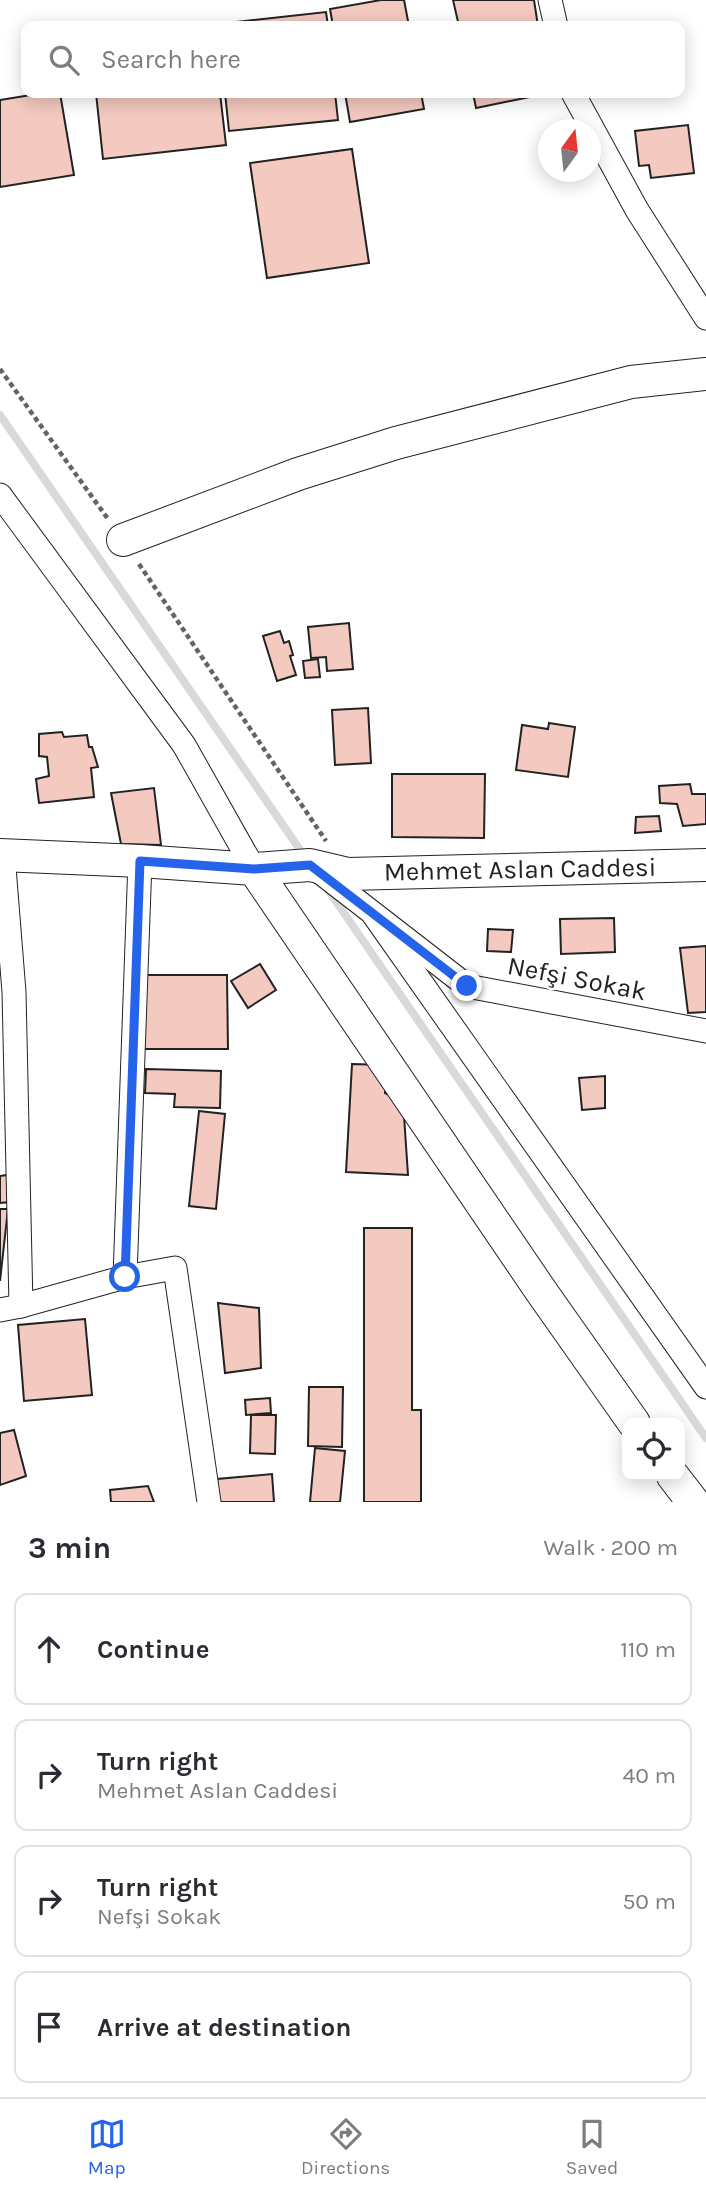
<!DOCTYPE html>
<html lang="en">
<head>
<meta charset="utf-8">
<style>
  body { margin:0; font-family:Karla,sans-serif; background:#f7f7f7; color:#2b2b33 }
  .controls { position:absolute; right:21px; bottom:21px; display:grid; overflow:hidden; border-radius:14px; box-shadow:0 4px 18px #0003 }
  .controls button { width:63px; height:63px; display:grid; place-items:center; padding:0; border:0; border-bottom:2px solid #e1e1e2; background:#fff; color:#2b2b33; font:35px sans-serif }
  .compass { position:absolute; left:538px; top:119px; width:63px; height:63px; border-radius:50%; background:#fff; box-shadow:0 4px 18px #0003; rotate:15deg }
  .stop { position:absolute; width:21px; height:21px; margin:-16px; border:5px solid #2563eb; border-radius:50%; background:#fff }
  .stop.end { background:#2563eb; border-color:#fff; box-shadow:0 2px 7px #0008 }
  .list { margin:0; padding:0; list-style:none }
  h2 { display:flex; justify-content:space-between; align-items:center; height:91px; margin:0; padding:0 28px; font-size:30px }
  h2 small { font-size:23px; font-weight:400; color:#7c7c81 }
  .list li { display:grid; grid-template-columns:46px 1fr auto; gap:21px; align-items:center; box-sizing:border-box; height:112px; margin:0 14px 14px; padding:0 14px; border:2px solid #e1e1e2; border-radius:14px }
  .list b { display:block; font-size:26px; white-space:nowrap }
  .list p { margin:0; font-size:23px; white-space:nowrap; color:#7c7c81 }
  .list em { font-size:23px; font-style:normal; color:#7c7c81 }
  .icon { flex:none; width:38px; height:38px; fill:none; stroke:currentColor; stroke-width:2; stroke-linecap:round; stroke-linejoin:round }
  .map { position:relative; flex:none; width:706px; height:1502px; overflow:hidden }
  .search { position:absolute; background:#fff; box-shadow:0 4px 18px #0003; left:21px; right:21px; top:21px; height:77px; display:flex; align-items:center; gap:18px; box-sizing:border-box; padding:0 24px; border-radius:14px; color:#7c7c81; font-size:26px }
  .sheet { height:595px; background:#fff }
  nav { display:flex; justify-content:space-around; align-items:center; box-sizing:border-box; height:98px; border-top:2px solid #e1e1e2; background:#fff; font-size:19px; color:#7c7c81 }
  nav a { display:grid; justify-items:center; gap:4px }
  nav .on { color:#2563eb }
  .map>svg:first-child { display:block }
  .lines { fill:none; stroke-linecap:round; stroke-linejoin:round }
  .stream { stroke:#d9d9d9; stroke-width:8 }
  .building { fill:#f3c9c0; stroke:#222; stroke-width:2 }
  .street-casing { stroke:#222; stroke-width:25 }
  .secondary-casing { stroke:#222; stroke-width:34 }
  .path { stroke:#646464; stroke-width:4.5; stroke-dasharray:5 3.5; stroke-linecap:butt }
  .street { stroke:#fff; stroke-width:23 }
  .secondary { stroke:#fff; stroke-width:32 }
  .route { stroke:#2563eb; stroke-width:9 }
  .labels { text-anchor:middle; stroke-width:5; stroke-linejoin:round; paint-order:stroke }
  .street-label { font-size:26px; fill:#222; stroke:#fff }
</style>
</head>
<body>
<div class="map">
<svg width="706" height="1502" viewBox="0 0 706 1502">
  <rect width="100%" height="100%" fill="#fff"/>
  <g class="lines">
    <g class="stream">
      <polyline points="0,415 305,857"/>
      <polyline points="326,887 706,1438"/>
    </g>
  </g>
  <g class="building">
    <polygon points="381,0 404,0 409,26 333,26 330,9"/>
    <polygon points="453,0 534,0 538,26 459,26"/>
    <polygon points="326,12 328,26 218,26 217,24"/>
    <polygon points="43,93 60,93 74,175 0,187 0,100"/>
    <polygon points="96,93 220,93 226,145 103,159"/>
    <polygon points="225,93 335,93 338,120 229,131"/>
    <polygon points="345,93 421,93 424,109 350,122"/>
    <polygon points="473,93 549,93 476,108"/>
    <polygon points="688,125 694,173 651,178 649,165 639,166 635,131"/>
    <polygon points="352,149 369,263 267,278 250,163"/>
    <polygon points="349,623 353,669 327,671 326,657 311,658 308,627"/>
    <polygon points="280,631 284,643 289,641 293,655 290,656 296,675 277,681 263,636"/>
    <polygon points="318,659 320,677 305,678 303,661"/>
    <polygon points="368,708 371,763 335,765 332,710"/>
    <polygon points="549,723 575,727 568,777 516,770 522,725 548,729"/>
    <polygon points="62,732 64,737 87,735 89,747 92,747 98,767 91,768 94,797 39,803 36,779 49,776 47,757 39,756 39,734"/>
    <polygon points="392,774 485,774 484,838 392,837"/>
    <polygon points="690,784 692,794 706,794 706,824 683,826 677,804 660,803 659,786"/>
    <polygon points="154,788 161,845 121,844 111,793"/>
    <polygon points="659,816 661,831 635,833 636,817"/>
    <polygon points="614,918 615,952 561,954 560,919"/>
    <polygon points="488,929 513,930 511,952 487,951"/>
    <polygon points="706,946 706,1012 688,1013 680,948"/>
    <polygon points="260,964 276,990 248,1008 231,981"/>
    <polygon points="142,975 227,975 228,1049 143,1049"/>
    <polygon points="352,1064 386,1065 385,1093 403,1101 408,1175 346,1172"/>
    <polygon points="146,1069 221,1071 220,1108 174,1107 175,1094 145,1093"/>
    <polygon points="605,1076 605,1108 582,1110 579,1078"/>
    <polygon points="199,1111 225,1114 216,1209 189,1206"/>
    <polygon points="7,1175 10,1202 0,1203 0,1176"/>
    <polygon points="0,1209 8,1209 0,1281"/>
    <polygon points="364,1228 412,1228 412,1410 421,1410 421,1502 364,1502"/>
    <polygon points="218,1303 259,1308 261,1368 225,1373"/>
    <polygon points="85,1319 92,1395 24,1401 18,1325"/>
    <polygon points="309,1387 343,1387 342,1447 308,1446"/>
    <polygon points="270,1398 271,1413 246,1415 245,1400"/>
    <polygon points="251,1415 276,1415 275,1454 250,1453"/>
    <polygon points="14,1430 26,1476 0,1485 0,1433"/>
    <polygon points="315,1448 345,1451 340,1502 310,1502"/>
    <polygon points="272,1474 274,1502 219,1502 217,1479"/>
    <polygon points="148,1486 154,1502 111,1502 110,1490"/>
  </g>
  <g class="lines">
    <defs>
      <g id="street">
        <polyline points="550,0 556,26"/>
        <polyline points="573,93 637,210 706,318"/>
        <polyline points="0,495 184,745 254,869"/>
        <polyline points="3,855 14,992 21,1306"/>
        <polyline points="316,869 467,986 706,1031"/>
        <polyline points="373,914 706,1387"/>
        <polyline points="125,1277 175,1268 209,1502"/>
        <polyline points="0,1310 21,1306 125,1277 140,861"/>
      </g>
      <g id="secondary">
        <polyline points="123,540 298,474 396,443 631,382 706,374"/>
        <polyline points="0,855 140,861 254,869 310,865 348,874 706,865"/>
        <polyline points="254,869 541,1291 634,1423"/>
        <polyline points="673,1476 693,1502"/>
      </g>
    </defs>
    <use href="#street" class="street-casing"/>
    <use href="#secondary" class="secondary-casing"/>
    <g class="path">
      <polyline points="0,369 108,519"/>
      <polyline points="139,564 326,841"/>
    </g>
    <use href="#street" class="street"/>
    <use href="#secondary" class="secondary"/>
  </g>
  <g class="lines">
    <polyline class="route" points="125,1277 140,861 254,869 310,865 467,986"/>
  </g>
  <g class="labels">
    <g class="street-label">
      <text transform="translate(520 869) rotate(-1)" y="9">Mehmet Aslan Caddesi</text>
      <text transform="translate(577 978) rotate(11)" y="9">Nefşi Sokak</text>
    </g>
  </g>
</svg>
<div class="controls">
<button><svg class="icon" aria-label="locate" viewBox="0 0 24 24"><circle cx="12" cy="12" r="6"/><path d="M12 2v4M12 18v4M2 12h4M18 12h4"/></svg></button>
</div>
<svg class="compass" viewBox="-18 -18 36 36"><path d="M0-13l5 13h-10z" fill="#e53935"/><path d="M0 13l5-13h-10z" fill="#7c7c81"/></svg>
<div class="stop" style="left:125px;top:1277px"></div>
<div class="stop end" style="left:467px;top:986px"></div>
<div class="search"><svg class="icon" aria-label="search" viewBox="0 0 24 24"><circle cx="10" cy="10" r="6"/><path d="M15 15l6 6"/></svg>Search here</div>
</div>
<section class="sheet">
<h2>3 min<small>Walk · 200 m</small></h2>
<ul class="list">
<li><svg class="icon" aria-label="ahead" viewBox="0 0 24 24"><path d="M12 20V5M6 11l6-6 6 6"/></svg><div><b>Continue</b></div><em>110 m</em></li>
<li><svg class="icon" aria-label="right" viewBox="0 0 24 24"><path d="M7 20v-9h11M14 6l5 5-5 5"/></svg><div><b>Turn right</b><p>Mehmet Aslan Caddesi</p></div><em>40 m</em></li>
<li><svg class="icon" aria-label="right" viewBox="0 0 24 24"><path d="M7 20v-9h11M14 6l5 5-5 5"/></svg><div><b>Turn right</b><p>Nefşi Sokak</p></div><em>50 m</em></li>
<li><svg class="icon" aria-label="arrive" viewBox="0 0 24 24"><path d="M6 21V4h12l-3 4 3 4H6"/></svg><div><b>Arrive at destination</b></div></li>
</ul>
</section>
<nav>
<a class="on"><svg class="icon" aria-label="map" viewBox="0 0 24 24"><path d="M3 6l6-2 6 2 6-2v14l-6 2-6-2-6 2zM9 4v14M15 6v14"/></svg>Map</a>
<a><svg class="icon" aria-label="directions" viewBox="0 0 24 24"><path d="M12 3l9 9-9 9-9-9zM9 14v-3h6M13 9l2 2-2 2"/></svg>Directions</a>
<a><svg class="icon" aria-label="saved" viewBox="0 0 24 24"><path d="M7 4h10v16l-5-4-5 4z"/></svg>Saved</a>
</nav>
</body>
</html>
